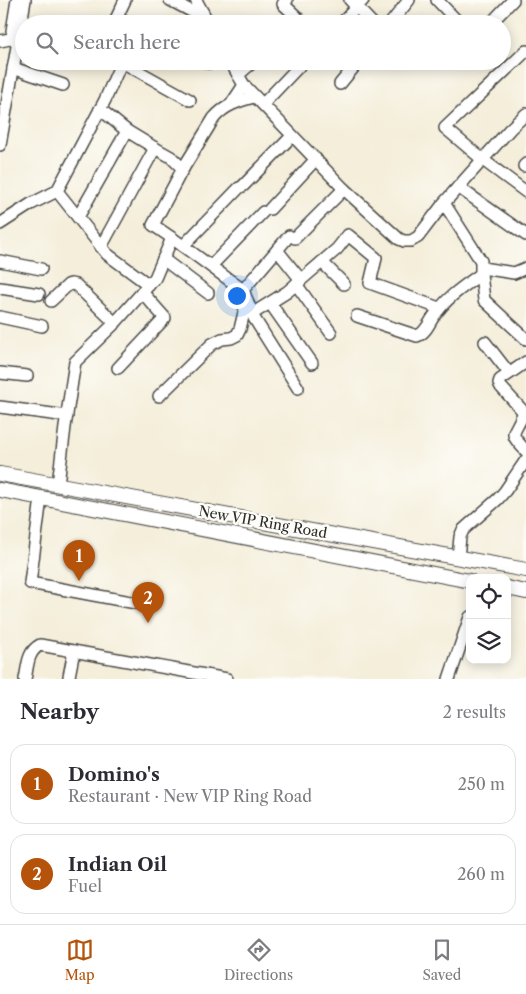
<!DOCTYPE html>
<html lang="en">
<head>
<meta charset="utf-8">
<style>
  body { margin:0; font-family:"Libre Caslon Text",serif; background:#f7f7f7; color:#2b2b33 }
  .controls { position:absolute; right:15px; bottom:15px; display:grid; overflow:hidden; border-radius:10px; box-shadow:0 2px 12px #0003 }
  .controls button { width:45px; height:45px; display:grid; place-items:center; padding:0; border:0; border-bottom:1px solid #e1e1e2; background:#fff; color:#2b2b33; font:25px sans-serif }
  .you { position:absolute; left:236px; top:295px; width:18px; height:18px; margin:-12px; border:4px solid #fff; border-radius:50%; background:#1a73e8; box-shadow:0 0 0 8px #1a73e833 }
  .badge { display:grid; place-items:center; width:32px; height:32px; border-radius:50%; background:#b45309; color:#fff; font-size:16px; font-weight:700 }
  .pin { position:absolute; translate:-50% -41px; filter:drop-shadow(0 1px 2px #0008) }
  .pin::after { content:''; position:absolute; top:26px; width:18px; height:15px; background:inherit; clip-path:polygon(0 0,100% 0,50% 100%) }
  .list { margin:0; padding:0; list-style:none }
  h2 { display:flex; justify-content:space-between; align-items:center; height:65px; margin:0; padding:0 20px; font-size:21px }
  h2 small { font-size:16px; font-weight:400; color:#7c7c81 }
  .list li { display:grid; grid-template-columns:32px 1fr auto; gap:15px; align-items:center; box-sizing:border-box; height:80px; margin:0 10px 10px; padding:0 10px; border:1px solid #e1e1e2; border-radius:15px }
  .list b { display:block; font-size:19px; white-space:nowrap }
  .list p { margin:0; font-size:16px; white-space:nowrap; color:#7c7c81 }
  .list em { font-size:16px; font-style:normal; color:#7c7c81 }
  .icon { flex:none; width:28px; height:28px; fill:none; stroke:currentColor; stroke-width:2; stroke-linecap:round; stroke-linejoin:round }
  .map { position:relative; flex:none; width:526px; height:679px; overflow:hidden }
  .search { position:absolute; background:#fff; box-shadow:0 2px 12px #0003; left:15px; right:15px; top:15px; height:55px; display:flex; align-items:center; gap:12px; box-sizing:border-box; padding:0 18px; border-radius:28px; color:#7c7c81; font-size:19px }
  .sheet { height:245px; background:#fff }
  nav { display:flex; justify-content:space-around; align-items:center; box-sizing:border-box; height:70px; border-top:1px solid #e1e1e2; background:#fff; font-size:14px; color:#7c7c81 }
  nav a { display:grid; justify-items:center; gap:2px }
  nav .on { color:#b45309 }
  .map>svg:first-child { display:block }
  .lines { fill:none; stroke-linecap:round; stroke-linejoin:round }
  .minor-casing { stroke:#494845; stroke-width:14 }
  .major-casing { stroke:#494845; stroke-width:16 }
  .minor { stroke:#fff; stroke-width:11 }
  .major { stroke:#fff; stroke-width:14 }
  .labels { text-anchor:middle; stroke-width:5; stroke-linejoin:round; paint-order:stroke }
  .street-label { font-size:14px; fill:#2b2b2b; stroke:#fdfcf7 }
</style>
</head>
<body>
<div class="map">
<svg width="526" height="679" viewBox="0 0 526 679">
  <rect width="100%" height="100%" fill="#fdfcf7"/>
  <filter id="ink" filterUnits="userSpaceOnUse"><feTurbulence type="fractalNoise" baseFrequency=".02" numOctaves="2"/><feDisplacementMap in="SourceGraphic" scale="10" xChannelSelector="R" yChannelSelector="G"/><feConvolveMatrix kernelMatrix="1 2 1 2 8 2 1 2 1" color-interpolation-filters="sRGB"/></filter>
  <filter id="wash" filterUnits="userSpaceOnUse"><feTurbulence type="fractalNoise" baseFrequency=".0096" numOctaves="4" result="noise"/><feDisplacementMap in="SourceGraphic" scale="20" xChannelSelector="R" yChannelSelector="G"/><feGaussianBlur stdDeviation="1.12" result="paint"/><feColorMatrix in="noise" values="0 0 0 0 0 0 0 0 0 0 0 0 0 0 0 0 0 1.4 0 .05"/><feComposite in="paint" operator="in"/></filter>
  <g filter="url(#wash)">
    <rect width="100%" height="100%" fill="#f4eeda"/>
  </g>
  <g filter="url(#ink)">
    <g class="lines">
      <defs>
        <g id="minor">
          <polyline points="125,0 117,17 128,24"/>
          <polyline points="170,0 189,10 203,13"/>
          <polyline points="196,0 209,24"/>
          <polyline points="287,0 283,4 297,17 291,24"/>
          <polyline points="350,0 373,24"/>
          <polyline points="437,0 460,24"/>
          <polyline points="341,24 363,0"/>
          <polyline points="390,24 409,0"/>
          <polyline points="490,24 513,0"/>
          <polyline points="12,31 17,0"/>
          <polyline points="0,41 10,39 17,41"/>
          <polyline points="526,51 445,128 483,160 526,192"/>
          <polyline points="122,61 105,100 57,191 107,254 149,285"/>
          <polyline points="204,61 208,63"/>
          <polyline points="230,61 244,85 232,103"/>
          <polyline points="122,62 190,100"/>
          <polyline points="13,68 63,85"/>
          <polyline points="238,75 254,61"/>
          <polyline points="340,84 359,61"/>
          <polyline points="244,85 344,189 399,239 404,241 411,241 418,237 444,203"/>
          <polyline points="263,104 304,61"/>
          <polyline points="526,114 510,129 444,203 481,261 481,274 484,300 526,339"/>
          <polyline points="0,145 25,0"/>
          <polyline points="155,148 171,157 183,169"/>
          <polyline points="524,166 526,164"/>
          <polyline points="243,186 292,136"/>
          <polyline points="458,187 526,235"/>
          <polyline points="270,209 316,159"/>
          <polyline points="78,217 127,131 100,109"/>
          <polyline points="0,224 31,204 57,191"/>
          <polyline points="172,238 243,290 254,318 298,388"/>
          <polyline points="295,238 344,189"/>
          <polyline points="183,246 239,188"/>
          <polyline points="101,247 155,148 127,131"/>
          <polyline points="277,250 301,280"/>
          <polyline points="163,259 208,293"/>
          <polyline points="0,261 41,269"/>
          <polyline points="322,262 344,284"/>
          <polyline points="211,266 263,212"/>
          <polyline points="482,268 514,273 526,268"/>
          <polyline points="296,284 331,333"/>
          <polyline points="0,288 39,294"/>
          <polyline points="243,290 289,236"/>
          <polyline points="51,301 68,285 71,284 76,285 115,323"/>
          <polyline points="270,303 312,363"/>
          <polyline points="252,314 287,292 337,249 348,235 376,258 370,283 439,308"/>
          <path d="M357,316L417,336C424,334 428,326 432,319C446,298 461,288 481,274"/>
          <polyline points="0,317 42,326"/>
          <polyline points="485,342 509,373"/>
          <path d="M526,362L500,380L499,383L501,387L522,410L523,414C514,436 507,431 526,451"/>
          <polyline points="118,368 165,318 142,292"/>
          <polyline points="0,373 27,376"/>
          <polyline points="159,396 212,344 222,339 231,338 237,335 240,329 247,300"/>
          <polyline points="0,407 67,416"/>
          <path d="M58,484L65,427L75,362L115,323L155,278L172,238L153,225L181,172L214,118C225,105 239,101 254,97"/>
          <polyline points="41,498 30,583 136,603"/>
          <polyline points="458,558 460,537 463,530 498,499 505,491 526,460"/>
          <path d="M25,679C28,666 27,652 40,645L227,679"/>
          <polyline points="70,679 69,676 74,651"/>
          <polyline points="449,679 470,617"/>
        </g>
        <g id="major">
          <polyline points="0,474 526,570"/>
          <polyline points="0,490 470,581"/>
          <polyline points="507,588 526,592"/>
        </g>
      </defs>
      <use href="#minor" class="minor-casing"/>
      <use href="#major" class="major-casing"/>
      <use href="#minor" class="minor"/>
      <use href="#major" class="major"/>
    </g>
  </g>
  <g class="labels">
    <g class="street-label">
      <text transform="translate(263 522) rotate(10)" y="5">New VIP Ring Road</text>
    </g>
  </g>
</svg>
<div class="controls">
<button><svg class="icon" aria-label="locate" viewBox="0 0 24 24"><circle cx="12" cy="12" r="6"/><path d="M12 2v4M12 18v4M2 12h4M18 12h4"/></svg></button>
<button><svg class="icon" aria-label="layers" viewBox="0 0 24 24"><path d="M12 4l9 5-9 5-9-5zM3 14l9 5 9-5"/></svg></button>
</div>
<div class="you"></div>
<div class="pin badge" style="left:79px;top:581px">1</div>
<div class="pin badge" style="left:148px;top:623px">2</div>
<div class="search"><svg class="icon" aria-label="search" viewBox="0 0 24 24"><circle cx="10" cy="10" r="6"/><path d="M15 15l6 6"/></svg>Search here</div>
</div>
<section class="sheet">
<h2>Nearby<small>2 results</small></h2>
<ul class="list">
<li><span class="badge">1</span><div><b>Domino's</b><p>Restaurant · New VIP Ring Road</p></div><em>250 m</em></li>
<li><span class="badge">2</span><div><b>Indian Oil</b><p>Fuel</p></div><em>260 m</em></li>
</ul>
</section>
<nav>
<a class="on"><svg class="icon" aria-label="map" viewBox="0 0 24 24"><path d="M3 6l6-2 6 2 6-2v14l-6 2-6-2-6 2zM9 4v14M15 6v14"/></svg>Map</a>
<a><svg class="icon" aria-label="directions" viewBox="0 0 24 24"><path d="M12 3l9 9-9 9-9-9zM9 14v-3h6M13 9l2 2-2 2"/></svg>Directions</a>
<a><svg class="icon" aria-label="saved" viewBox="0 0 24 24"><path d="M7 4h10v16l-5-4-5 4z"/></svg>Saved</a>
</nav>
</body>
</html>
